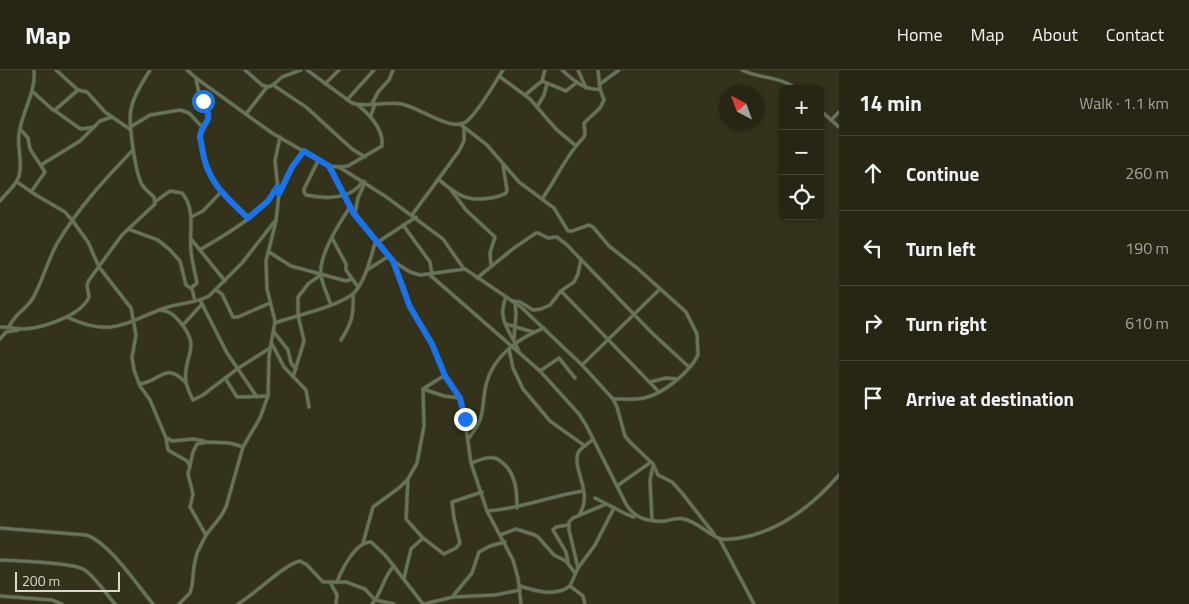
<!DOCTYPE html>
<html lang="en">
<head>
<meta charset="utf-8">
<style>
  body { margin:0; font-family:"Titillium Web",sans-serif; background:#333222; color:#f1f3f6 }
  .controls { position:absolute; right:15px; top:15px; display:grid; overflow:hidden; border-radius:8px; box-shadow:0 1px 4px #0004 }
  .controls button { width:45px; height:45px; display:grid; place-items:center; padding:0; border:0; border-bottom:1px solid #434334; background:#272614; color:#f1f3f6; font:25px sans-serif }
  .compass { position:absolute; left:719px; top:15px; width:45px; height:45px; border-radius:50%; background:#272614; box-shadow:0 1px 4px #0004; rotate:319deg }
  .scale { position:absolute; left:15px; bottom:12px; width:105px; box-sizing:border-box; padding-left:5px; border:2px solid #dbdacd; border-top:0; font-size:14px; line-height:18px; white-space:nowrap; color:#dbdacd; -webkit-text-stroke:4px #34321b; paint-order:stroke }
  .stop { position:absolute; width:15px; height:15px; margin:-11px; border:4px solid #1a73e8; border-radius:50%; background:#fff }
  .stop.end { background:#1a73e8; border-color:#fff; box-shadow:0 1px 5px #0008 }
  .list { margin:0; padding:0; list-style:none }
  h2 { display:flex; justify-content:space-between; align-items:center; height:65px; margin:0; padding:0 20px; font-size:21px }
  h2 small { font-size:16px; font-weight:400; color:#a4a5a0 }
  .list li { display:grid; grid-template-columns:32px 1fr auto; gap:15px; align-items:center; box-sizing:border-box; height:75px; padding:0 20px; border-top:1px solid #434334 }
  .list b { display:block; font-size:19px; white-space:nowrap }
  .list em { font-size:16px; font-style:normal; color:#a4a5a0 }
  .icon { flex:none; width:28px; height:28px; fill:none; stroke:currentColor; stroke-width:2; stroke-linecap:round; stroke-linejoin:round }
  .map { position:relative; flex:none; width:839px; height:534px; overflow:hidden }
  header { display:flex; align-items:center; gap:30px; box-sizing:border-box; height:70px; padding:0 25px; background:#272614; border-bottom:1px solid #434334 }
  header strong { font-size:24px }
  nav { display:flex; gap:28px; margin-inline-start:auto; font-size:18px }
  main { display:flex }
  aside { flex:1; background:#272614 }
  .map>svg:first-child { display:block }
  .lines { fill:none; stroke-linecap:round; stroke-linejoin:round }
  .minor-casing { stroke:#4f4d37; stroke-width:4.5 }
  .minor { stroke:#65745a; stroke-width:3 }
  .route { stroke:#1a73e8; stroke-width:6 }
</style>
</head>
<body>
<header>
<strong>Map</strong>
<nav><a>Home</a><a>Map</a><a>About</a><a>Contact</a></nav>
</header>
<main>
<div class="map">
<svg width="839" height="534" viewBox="0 0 839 534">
  <rect width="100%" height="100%" fill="#34321b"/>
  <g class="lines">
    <defs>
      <g id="minor">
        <polyline points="56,0 78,20 87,22 105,42 131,60"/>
        <polyline points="187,0 196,8 272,63 329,96 350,137 368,160 393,191 410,202 420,205 465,199 521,237 582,295 613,329 617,337 625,366 630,372 653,394 658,405 672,412 682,423 714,464"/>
        <polyline points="245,0 262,15 268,17 273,15 282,7 301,0"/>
        <path d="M307,0L352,33C368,38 385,31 402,34C417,38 430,47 445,52C450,54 458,55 464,53C475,48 496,11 503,0"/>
        <path d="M562,0C573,10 585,21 600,19"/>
        <polyline points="578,0 586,18"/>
        <path d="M742,0C759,9 781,6 796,19"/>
        <polyline points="499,6 530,29 556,59 575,75"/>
        <polyline points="196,9 199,23 209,45 200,66 206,97 221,122 248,149"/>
        <polyline points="542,11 545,0"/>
        <polyline points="325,14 339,0"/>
        <polyline points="600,14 619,0"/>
        <polyline points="273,15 306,37 352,79 365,87"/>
        <polyline points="33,22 53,40 55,40 78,20"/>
        <polyline points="525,25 542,11 566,21 577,12"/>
        <polyline points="347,30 374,0"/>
        <polyline points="372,34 378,22 389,10 393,0"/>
        <polyline points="537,37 544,25 547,14"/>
        <polyline points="54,40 79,58 82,59 94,57"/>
        <polyline points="820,40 839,57"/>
        <polyline points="246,44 267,17"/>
        <polyline points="371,45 375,34"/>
        <polyline points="831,50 839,42"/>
        <path d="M460,54L487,75L519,112L554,138L568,161H572L589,155L593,157L609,176L637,198L686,242L697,264L698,285C689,303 663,324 644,328C634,330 623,329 613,329"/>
        <polyline points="132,56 150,45 180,40 189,43 204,59"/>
        <polyline points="20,59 28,68 30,79 45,102 31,122"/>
        <path d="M319,89L304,119V122L306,125C325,129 351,130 363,111"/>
        <polyline points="41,95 80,71 100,51 112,47"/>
        <path d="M329,96L339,97L348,96L382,76C384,59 370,45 358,35"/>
        <polyline points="339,97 385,126 443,169 464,199"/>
        <path d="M438,109C457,125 466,132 491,128C497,127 501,126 506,123L507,120L503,95"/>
        <polyline points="17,112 36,125 65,142 72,150 88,172 99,197 131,238 136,265 132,287 134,300 140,316 150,330 166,368 168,380 187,391 190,396"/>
        <polyline points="278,119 275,91 280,67"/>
        <polyline points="451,120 466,140 495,167 490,183 491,195"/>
        <path d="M542,129C557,108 566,85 584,67L585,64L584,53L600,38L604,30L600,19L598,0"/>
        <path d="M0,131C6,123 16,116 19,106C23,92 17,78 19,64C22,41 36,23 34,0"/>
        <path d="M156,131L170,121L182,123C196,139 189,162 191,181C192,192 195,202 197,213L191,218"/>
        <polyline points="355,143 358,128 365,112"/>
        <polyline points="412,145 459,81 464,71 464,58"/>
        <polyline points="191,147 203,141 221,122"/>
        <polyline points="403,155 430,192 432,204"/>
        <polyline points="128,159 158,170 170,180 180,191 186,215 192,219 195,231"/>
        <polyline points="332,168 346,194 346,200 358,217"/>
        <polyline points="191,169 225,211"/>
        <polyline points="378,172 416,147"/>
        <path d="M200,180C227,163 261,146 277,117"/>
        <polyline points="269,182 291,196 346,211 352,209"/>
        <polyline points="393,191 410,237 432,274 445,305 460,328 463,337 471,393 487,441 513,490 518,508 521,534"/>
        <polyline points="367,200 389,186"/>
        <path d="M430,205L540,301L579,344L586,355L626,434C635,449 649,452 665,451C671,450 678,447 684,449C698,452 708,465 721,469C727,470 734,469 740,468C780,461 814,434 839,405"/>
        <polyline points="477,208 514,178 536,163 538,163 548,168 557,167 567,175 652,263 689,297"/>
        <polyline points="216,220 222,224 233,247 238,247 270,233"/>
        <polyline points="561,221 659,322"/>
        <path d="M506,227C496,250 511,261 519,282"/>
        <polyline points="200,230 227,283 257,327"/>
        <polyline points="512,231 520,232 533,240 541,239 550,235 561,221 574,212 578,204 581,189"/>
        <path d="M331,235C328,226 322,214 321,205C318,186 340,152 350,137"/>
        <path d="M160,240C170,241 174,245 180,252C203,279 182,286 186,312C187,318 190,324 193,330L203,325L237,299L270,278"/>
        <path d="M67,247C113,269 126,251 168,237C181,233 196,233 209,226L242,193L275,151"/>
        <path d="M275,253C294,246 340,236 354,223C366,210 371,186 376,170"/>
        <polyline points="506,254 533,262"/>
        <polyline points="183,255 202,234"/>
        <path d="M0,257C8,257 16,259 24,259C42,258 81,246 89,227L87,215L89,210L122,165L155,134L154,127C150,123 144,119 141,113C135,99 128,53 131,39C134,24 143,12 150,0"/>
        <path d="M9,257C15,243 26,240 33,228C43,210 48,189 58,172C79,137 105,109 133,80"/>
        <polyline points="274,262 288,280 291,293 296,299"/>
        <polyline points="0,269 6,262 18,260"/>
        <polyline points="514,269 516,244 515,233"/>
        <path d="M341,270C352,253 354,244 353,224"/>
        <polyline points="272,274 284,297 306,320 309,337"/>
        <polyline points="509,279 513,298 523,319 550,351 585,376"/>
        <polyline points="582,295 660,219"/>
        <polyline points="540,301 559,288 575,308"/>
        <polyline points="293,307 304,271 298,245 298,227 309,213 321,205"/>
        <polyline points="225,308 237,327 268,326"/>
        <polyline points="650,312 666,308 677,309"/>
        <path d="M139,314C160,312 165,291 185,312"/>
        <polyline points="423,319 444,326 460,328"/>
        <polyline points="167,368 172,371 194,369 204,371"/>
        <path d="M468,369C485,347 481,345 485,320C490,289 516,269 544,258"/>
        <path d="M471,393C478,391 487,386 494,388C498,388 501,392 504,394C516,405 517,422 517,438"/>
        <polyline points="408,409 406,449 423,468 444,484 456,478 460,473 454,448 452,432 482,422"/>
        <polyline points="617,416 651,392"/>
        <polyline points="595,428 626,444 634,447"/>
        <path d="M487,441C520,439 550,426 583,421"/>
        <path d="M579,445C594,423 572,400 578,383C580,378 588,374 592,370"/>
        <polyline points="652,450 650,410 653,396"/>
        <polyline points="568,455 556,457 553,460 566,482 568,492"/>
        <path d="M0,458L86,465C109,472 137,515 153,534"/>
        <polyline points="206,465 190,437 193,424 188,404 193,382 197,374 207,372 230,373 243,377"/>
        <polyline points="500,465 516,459 535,465 538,467 554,485 566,491 575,503"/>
        <polyline points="719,468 754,534"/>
        <polyline points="363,473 373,437 400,417 408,409 417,393 424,356 423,319 445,305"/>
        <path d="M0,490C17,491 69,492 83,499C94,505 106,524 115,534"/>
        <polyline points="578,498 569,460 569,452 573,448 606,434"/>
        <polyline points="404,508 411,479 423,468"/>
        <polyline points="330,512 337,525 336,534"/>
        <path d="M337,512C342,499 356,471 371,472L385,485L423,534"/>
        <path d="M520,516C535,521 556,527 570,516L578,498L595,475L614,438"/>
        <polyline points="570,516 583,526 585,534"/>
        <polyline points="0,526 52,530 62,534"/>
        <polyline points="453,526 472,503 479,482 490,476 505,472"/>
        <polyline points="179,534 190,523 192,516 194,496 197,483 206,465 221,446 226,437 243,377 260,348 268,326 269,286 275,251 267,219 266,191 276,151 279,124 292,97 304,81"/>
        <path d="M238,534C254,525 286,493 300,491L307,495L323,512H346L365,519L375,530L394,534"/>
        <path d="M372,534C382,523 383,507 394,496"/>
        <polyline points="424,534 453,527 495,525 520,520"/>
      </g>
    </defs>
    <use href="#minor" class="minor-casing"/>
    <use href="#minor" class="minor"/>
  </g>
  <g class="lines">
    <path class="route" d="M203,31C216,57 201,49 200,67C200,70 202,75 202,78C207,112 225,126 248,148L268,131L277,117L279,124L292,97L304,81L329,96L354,144L393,191L410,237L432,274L445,306L460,328L465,349"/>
  </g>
</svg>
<div class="controls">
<button>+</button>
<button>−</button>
<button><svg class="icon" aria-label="locate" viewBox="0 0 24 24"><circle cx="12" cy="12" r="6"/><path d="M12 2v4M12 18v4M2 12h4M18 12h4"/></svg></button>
</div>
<svg class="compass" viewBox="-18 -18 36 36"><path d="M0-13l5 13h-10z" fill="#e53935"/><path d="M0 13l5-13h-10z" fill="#a4a5a0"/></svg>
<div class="scale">200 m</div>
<div class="stop" style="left:203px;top:31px"></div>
<div class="stop end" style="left:465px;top:349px"></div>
</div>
<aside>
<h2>14 min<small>Walk · 1.1 km</small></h2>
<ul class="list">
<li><svg class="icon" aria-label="ahead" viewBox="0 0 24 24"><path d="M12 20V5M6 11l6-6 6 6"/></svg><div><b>Continue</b></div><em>260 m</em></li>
<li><svg class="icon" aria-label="left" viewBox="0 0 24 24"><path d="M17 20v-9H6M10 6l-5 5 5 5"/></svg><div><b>Turn left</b></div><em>190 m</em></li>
<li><svg class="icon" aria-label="right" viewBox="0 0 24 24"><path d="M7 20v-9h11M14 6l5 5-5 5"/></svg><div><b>Turn right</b></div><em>610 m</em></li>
<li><svg class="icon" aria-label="arrive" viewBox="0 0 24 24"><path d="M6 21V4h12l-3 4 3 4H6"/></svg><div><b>Arrive at destination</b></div></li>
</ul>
</aside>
</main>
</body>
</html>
